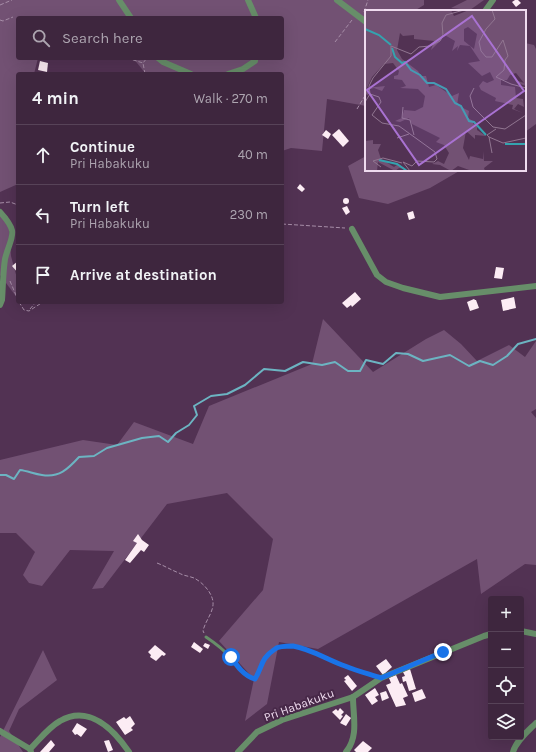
<!DOCTYPE html>
<html lang="en">
<head>
<meta charset="utf-8">
<style>
  body { margin:0; font-family:Karla,sans-serif; background:#452e45; color:#f1f3f6 }
  .controls { position:absolute; right:12px; bottom:12px; display:grid; overflow:hidden; border-radius:4px; box-shadow:0 4px 16px #0002 }
  .controls button { width:36px; height:36px; display:grid; place-items:center; padding:0; border:0; border-bottom:1px solid #574358; background:#3e263e; color:#f1f3f6; font:20px sans-serif }
  .stop { position:absolute; width:12px; height:12px; margin:-9px; border:3px solid #1a73e8; border-radius:50%; background:#fff }
  .stop.end { background:#1a73e8; border-color:#fff; box-shadow:0 1px 4px #0008 }
  .list { margin:0; padding:0; list-style:none }
  h2 { display:flex; justify-content:space-between; align-items:center; height:52px; margin:0; padding:0 16px; font-size:17px }
  h2 small { font-size:13px; font-weight:400; color:#ada5b0 }
  .list li { display:grid; grid-template-columns:26px 1fr auto; gap:12px; align-items:center; box-sizing:border-box; height:60px; padding:0 16px; border-top:1px solid #574358 }
  .list b { display:block; font-size:15px; white-space:nowrap }
  .list p { margin:0; font-size:13px; white-space:nowrap; color:#ada5b0 }
  .list em { font-size:13px; font-style:normal; color:#ada5b0 }
  .icon { flex:none; width:22px; height:22px; fill:none; stroke:currentColor; stroke-width:2; stroke-linecap:round; stroke-linejoin:round }
  .map { position:relative; flex:none; width:536px; height:752px; overflow:hidden }
  .search { position:absolute; background:#3e263e; box-shadow:0 4px 16px #0002; left:16px; top:16px; width:268px; height:44px; display:flex; align-items:center; gap:10px; box-sizing:border-box; padding:0 14px; border-radius:4px; color:#ada5b0; font-size:15px }
  .panel { position:absolute; background:#3e263e; box-shadow:0 4px 16px #0002; left:16px; top:72px; width:268px; height:232px; border-radius:4px }
  .map>svg:first-child { display:block }
  .green { fill:#725173 }
  .lines { fill:none; stroke-linecap:round; stroke-linejoin:round }
  .stream { stroke:#6cb4c2; stroke-width:2 }
  .building { fill:#fcecf4 }
  .path { stroke:#a78ea8; stroke-width:1; stroke-dasharray:4 2; stroke-linecap:butt }
  .service { stroke:#678e69; stroke-width:3 }
  .minor { stroke:#678e69; stroke-width:6 }
  .route { stroke:#1a73e8; stroke-width:5 }
  .labels { text-anchor:middle; stroke-width:4; stroke-linejoin:round; paint-order:stroke }
  .street-label { font-size:12px; fill:#efdbef; stroke:#472848 }
  .inset-river { fill:none; stroke:#34a3af; stroke-width:2 }
  .inset-road { fill:none; stroke:#917691; stroke-width:1 }
  .view { fill:#a972d2; fill-opacity:0.15; stroke:#a972d2; stroke-width:2 }
  .inset-edge { fill:none; stroke:#efdbef; stroke-width:2 }
</style>
</head>
<body>
<div class="map">
<svg width="536" height="752" viewBox="0 0 536 752">
  <rect width="100%" height="100%" fill="#523253"/>
  <g class="green">
    <polygon points="0,0 424,0 424,5 414,11 366,11 366,106 327,99 322,151 291,148 282,151 282,74 146,74 133,58 282,58 282,18 18,18 18,58 38,58 34,74 18,74 18,184 0,192"/>
    <polygon points="467,0 484,0 470,10 451,8"/>
    <polygon points="525,43 534,45 536,49 536,124 525,132"/>
    <polygon points="366,156 366,170 461,170 430,188 388,204 359,198 348,166"/>
    <polygon points="0,211 8,217 11,256 18,282 18,299 0,275"/>
    <polygon points="323,319 373,372 426,339 444,330 461,344 477,361 509,345 525,357 536,341 536,409 531,412 536,418 536,565 525,564 481,594 477,559 318,649 279,642 267,704 245,721 254,679 219,641 263,590 273,539 227,493 167,504 103,588 92,589 114,551 70,550 42,586 29,583 23,575 35,552 16,533 0,533 0,460 83,440 117,445 134,422 193,444 209,406 312,364"/>
    <polygon points="43,650 57,680 19,709 9,731 23,752 0,752 0,737"/>
  </g>
  <g class="lines">
    <path class="stream" d="M0,475H6L14,479L20,470C28,471 34,474 42,475C59,478 68,469 79,457L94,456L107,448L142,438L159,436L168,442L176,433L189,425L197,415L194,406L211,396L227,394L245,385L264,369L285,371L303,362L322,365L335,362L348,371H360L366,360L383,364L396,353L408,354L423,361L450,355L469,366L480,361L493,365L507,356L518,344L536,339"/>
  </g>
  <g class="building">
    <polygon points="515,0 518,0 521,3 516,7 512,2"/>
    <polygon points="40,61 48,63 47,72 38,70"/>
    <polygon points="339,129 349,141 343,147 332,135"/>
    <polygon points="326,130 331,134 328,139 322,135"/>
    <polygon points="300,184 305,189 302,192 297,188"/>
    <circle cx="346" cy="201" r="3"/>
    <polygon points="347,206 350,212 346,215 342,208"/>
    <polygon points="413,211 415,218 409,220 407,213"/>
    <polygon points="18,261 18,273 12,266"/>
    <polygon points="496,267 504,268 502,279 494,278"/>
    <polygon points="355,292 361,299 352,307 351,305 347,308 342,303"/>
    <polygon points="514,297 516,308 503,311 501,300"/>
    <polygon points="474,299 475,300 476,300 479,308 470,311 467,302"/>
    <polygon points="138,534 142,540 149,545 144,552 141,550 130,563 125,560 137,543 133,541"/>
    <polygon points="194,642 203,649 200,653 191,647"/>
    <polygon points="205,643 210,645 208,649 203,646"/>
    <polygon points="155,645 166,654 164,656 162,655 156,661 150,657 151,655 148,652"/>
    <polygon points="386,659 392,667 383,675 376,666"/>
    <polygon points="410,669 416,689 409,691 406,681 403,682 402,677 405,676 403,672"/>
    <polygon points="348,675 357,686 352,691 344,681 346,680 344,678"/>
    <polygon points="396,675 400,684 402,683 408,696 403,698 406,705 396,707 386,685 391,683 389,678"/>
    <polygon points="375,688 379,695 375,697 378,701 372,705 365,695"/>
    <polygon points="422,689 426,698 415,702 412,693"/>
    <polygon points="386,691 389,698 382,701 380,693"/>
    <polygon points="340,708 344,712 341,715 343,716 340,720 332,712 336,709 338,711"/>
    <polygon points="346,714 351,718 346,726 340,723"/>
    <polygon points="130,716 135,724 131,728 133,730 125,735 116,722 124,717 126,719"/>
    <polygon points="77,723 87,729 81,737 77,734 75,735 72,731"/>
    <polygon points="51,740 55,745 49,752 40,752"/>
    <polygon points="109,740 113,750 108,752 104,741"/>
    <polygon points="363,741 372,748 368,752 356,752 354,750"/>
  </g>
  <g class="lines">
    <g class="path">
      <polyline points="0,5 12,0"/>
      <polyline points="364,12 368,0"/>
      <polyline points="0,20 3,21 13,17"/>
      <polyline points="335,42 352,20"/>
      <polyline points="127,58 143,63"/>
      <polyline points="145,74 143,63 147,58"/>
      <polyline points="357,109 366,94"/>
      <polyline points="0,203 10,202 18,205"/>
      <polyline points="282,224 345,228"/>
      <polyline points="10,281 18,300"/>
      <polyline points="19,302 24,310 29,311 43,302"/>
      <polyline points="30,309 36,302"/>
      <path d="M157,563C165,566 171,570 179,573C184,576 189,576 194,578C202,582 212,592 213,602C214,612 205,621 203,631L204,633"/>
    </g>
    <path class="service" d="M206,637C215,643 224,650 231,658C238,666 244,676 255,679C263,666 259,659 275,649C278,646 288,646 293,646C311,649 328,660 345,666C357,671 369,674 381,678"/>
    <g class="minor">
      <polyline points="119,0 131,18"/>
      <polyline points="248,0 256,18"/>
      <polyline points="337,0 366,22"/>
      <polyline points="485,11 493,0"/>
      <polyline points="158,58 163,62 191,74"/>
      <polyline points="228,74 243,69 255,61 255,58"/>
      <path d="M0,212C20,234 11,235 5,259C3,272 3,287 2,300L0,305"/>
      <polyline points="352,229 377,275 386,282 403,288 440,297 536,286"/>
      <polyline points="521,631 536,634"/>
      <polyline points="0,731 30,749 31,752"/>
      <path d="M30,749C39,740 49,727 60,721C89,704 114,730 129,752"/>
      <polyline points="238,752 257,732 282,720 353,697 381,678 484,636 491,634"/>
      <path d="M346,752C359,736 353,716 353,697"/>
      <path d="M513,752C516,741 528,731 536,723"/>
    </g>
  </g>
  <g class="lines">
    <path class="route" d="M231,657C237,666 244,676 255,679C263,666 260,659 275,649C278,646 288,646 293,646C311,649 328,660 345,666C357,671 369,674 381,678L443,652"/>
  </g>
  <g class="labels">
    <g class="street-label">
      <text transform="translate(299 705) rotate(-20)" y="4">Pri Habakuku</text>
    </g>
  </g>
  <g transform="translate(365 10)">
    <rect width="161" height="161" fill="#523253"/>
    <path d="M0,0H86L89,6L104,0H161V76L152,73L150,70L159,73L151,63L145,65L142,70H136V75L150,77L151,88L158,89L159,97L153,94L149,99L158,103L147,99L148,95L130,91L131,88L116,80L114,76L118,71L122,73L129,70L125,62L117,66L103,53L115,51L105,36L95,35L92,41L93,36L87,41L90,31L78,24L77,29L66,40L69,31L49,29V25L38,26L35,23L32,40L37,49L53,61L56,66H61L64,77L71,75L87,86L94,83L92,95L104,101L103,108L108,111V114L112,115V120L121,126L110,125V129L101,121L98,138L104,150L105,146L118,149V141L119,151H128L119,158L120,161H107L93,156L86,161L75,155L67,154L73,151L79,154L84,143L79,135L71,132L75,128L47,114L44,108L35,112L30,111L37,108L39,100L50,101L58,97L60,86L53,79L35,78L41,76L37,70L29,69V66L33,65L34,61L28,53L19,54L7,67L2,78L20,76L17,81L9,78L5,79L3,85L0,84ZM103,17L112,24L109,39L99,31V19ZM8,130V134H16L13,140L16,149L29,157L33,154L41,159L34,158L30,161L13,152L12,161H0V131Z" fill="#725173" fill-rule="evenodd"/>
    <path class="inset-river" d="M0,19L14,25L26,35M27,38L30,47L37,53L40,52L46,60L55,65L62,73H69L81,79L90,93L96,96L104,111L109,112L121,125M140,134H161M14,150L32,154L42,161"/>
    <path class="inset-road" d="M127,0L130,9L121,19L114,32L116,41L121,47H127L138,30L143,46L140,50L139,60L131,67L146,74L161,78M109,78L105,86L108,97L128,117L140,119L161,105M5,84L14,87L16,92L7,105L17,113L34,116L70,142L72,149L69,152L52,151L47,156L38,152L45,161M0,92L5,84L4,76L8,68L26,46V36L46,44L54,37L65,36L75,31L78,25L77,13L81,5L99,0M38,97L37,108L45,110L49,125M124,127L122,125L131,119M32,128L44,124M127,143L124,127L138,133L161,128M16,157L8,151L18,148L37,153"/>
    <path class="view" d="M107,6L159,81L54,155L2,80Z"/>
    <rect width="161" height="161" class="inset-edge"/>
  </g>
</svg>
<div class="controls">
<button>+</button>
<button>−</button>
<button><svg class="icon" aria-label="locate" viewBox="0 0 24 24"><circle cx="12" cy="12" r="6"/><path d="M12 2v4M12 18v4M2 12h4M18 12h4"/></svg></button>
<button><svg class="icon" aria-label="layers" viewBox="0 0 24 24"><path d="M12 4l9 5-9 5-9-5zM3 14l9 5 9-5"/></svg></button>
</div>
<div class="stop" style="left:231px;top:657px"></div>
<div class="stop end" style="left:443px;top:652px"></div>
<div class="search"><svg class="icon" aria-label="search" viewBox="0 0 24 24"><circle cx="10" cy="10" r="6"/><path d="M15 15l6 6"/></svg>Search here</div>
<section class="panel">
<h2>4 min<small>Walk · 270 m</small></h2>
<ul class="list">
<li><svg class="icon" aria-label="ahead" viewBox="0 0 24 24"><path d="M12 20V5M6 11l6-6 6 6"/></svg><div><b>Continue</b><p>Pri Habakuku</p></div><em>40 m</em></li>
<li><svg class="icon" aria-label="left" viewBox="0 0 24 24"><path d="M17 20v-9H6M10 6l-5 5 5 5"/></svg><div><b>Turn left</b><p>Pri Habakuku</p></div><em>230 m</em></li>
<li><svg class="icon" aria-label="arrive" viewBox="0 0 24 24"><path d="M6 21V4h12l-3 4 3 4H6"/></svg><div><b>Arrive at destination</b></div></li>
</ul>
</section>
</div>
</body>
</html>
